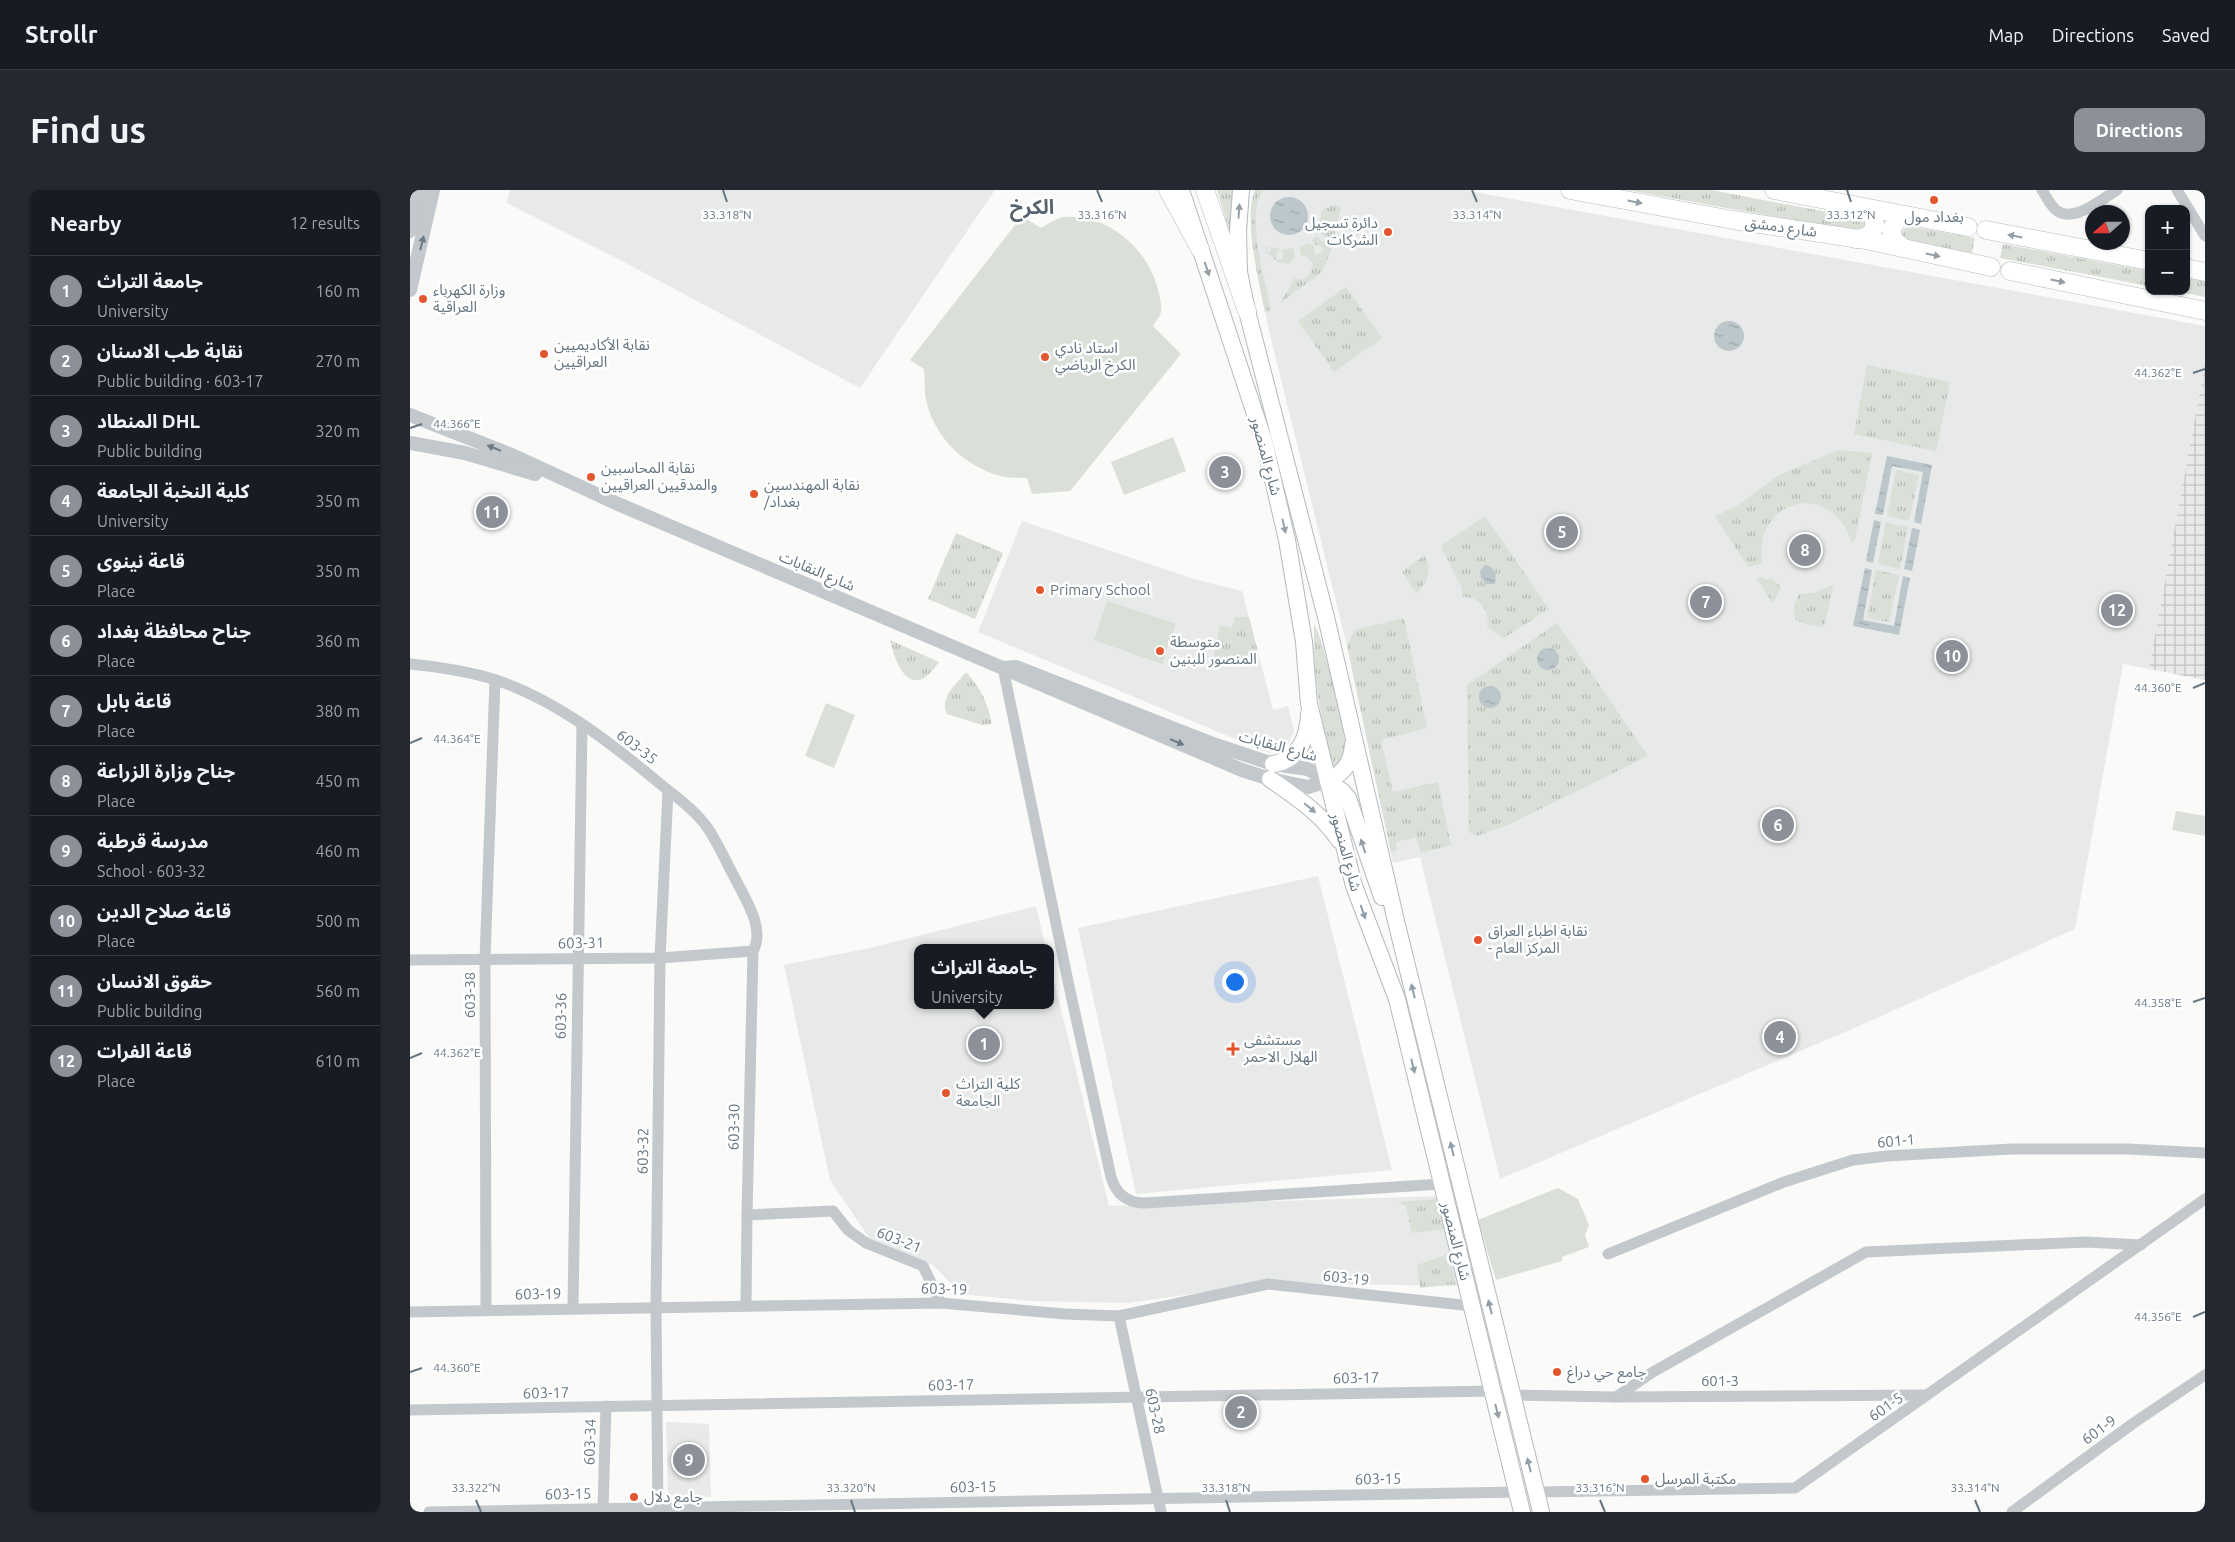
<!DOCTYPE html>
<html lang="en">
<head>
<meta charset="utf-8">
<style>
  body { margin:0; font-family:Ubuntu,"Noto Sans Arabic",sans-serif; background:#242831; color:#f1f3f6 }
  .controls { position:absolute; right:15px; top:15px; display:grid; overflow:hidden; border-radius:10px; box-shadow:0 1px 4px #0004 }
  .controls button { width:45px; height:45px; display:grid; place-items:center; padding:0; border:0; border-bottom:1px solid #363941; background:#171b24; color:#f1f3f6; font:25px sans-serif }
  .compass { position:absolute; left:1675px; top:15px; width:45px; height:45px; border-radius:50%; background:#171b24; box-shadow:0 1px 4px #0004; rotate:249deg }
  .you { position:absolute; left:824px; top:791px; width:18px; height:18px; margin:-12px; border:4px solid #fff; border-radius:50%; background:#1a73e8; box-shadow:0 0 0 8px #1a73e833 }
  .badge { display:grid; place-items:center; width:32px; height:32px; border-radius:50%; background:#8c9099; color:#fff; font-size:16px; font-weight:700 }
  .pin { position:absolute; translate:-50% -50%; border:2px solid #fff; box-shadow:0 1px 5px #0006 }
  .popup { position:absolute; left:504px; top:754px; width:140px; height:65px; box-sizing:border-box; display:grid; place-content:center; border-radius:10px; background:#171b24; filter:drop-shadow(0 1px 4px #0005); font-size:16px; white-space:nowrap; color:#9ea1a6 }
  .popup b { font-size:19px; color:#f1f3f6 }
  .popup::after { content:''; position:absolute; left:50%; top:100%; margin-left:-10px; border:10px solid transparent; border-top-color:#171b24 }
  .list { margin:0; padding:0; list-style:none }
  h2 { display:flex; justify-content:space-between; align-items:center; height:65px; margin:0; padding:0 20px; font-size:21px }
  h2 small { font-size:16px; font-weight:400; color:#9ea1a6 }
  .list li { display:grid; grid-template-columns:32px 1fr auto; gap:15px; align-items:center; box-sizing:border-box; height:70px; padding:0 20px; border-top:1px solid #363941 }
  .list b { display:block; font-size:19px; white-space:nowrap }
  .list p { margin:0; font-size:16px; white-space:nowrap; color:#9ea1a6 }
  .list em { font-size:16px; font-style:normal; color:#9ea1a6 }
  .map { position:relative; flex:none; width:1795px; height:1322px; overflow:hidden; border-radius:10px }
  header { display:flex; align-items:center; gap:30px; box-sizing:border-box; height:70px; padding:0 25px; background:#171b24; border-bottom:1px solid #363941 }
  header strong { font-size:24px }
  nav { display:flex; gap:28px; margin-inline-start:auto; font-size:18px }
  .intro { display:flex; align-items:center; justify-content:space-between; box-sizing:border-box; height:120px; padding:0 30px }
  h1 { margin:0; font-size:35px }
  .button { padding:12px 22px; border-radius:10px; background:#8c9099; color:#fff; font-size:18px; font-weight:700 }
  main { display:flex; gap:30px; padding:0 30px }
  aside { flex:1; background:#171b24; border-radius:10px; box-shadow:0 1px 4px #0004 }
  .map>svg:first-child { display:block }
  .built { fill:#e8e9e9 }
  .industrial { fill:url(#industrial-grid) }
  .grass { fill:url(#grass-tufts) }
  .park { fill:#dadfd7 }
  .water { fill:url(#water-ripples) }
  .lines { fill:none; stroke-linecap:round; stroke-linejoin:round }
  .secondary-casing { stroke:#b3babf; stroke-width:18 }
  .primary-casing { stroke:#b5babe; stroke-width:19 }
  .minor { stroke:#c3c8cc; stroke-width:11 }
  .tertiary { stroke:#c3c8cc; stroke-width:14 }
  .secondary { stroke:#fff; stroke-width:16 }
  .primary { stroke:#fff; stroke-width:18 }
  .oneway { fill:#939fa8 }
  .oneway2 { fill:#6a7a87 }
  .ticks { fill:none; stroke:#657683; stroke-width:2 }
  .poi-dot { fill:#e4572e; stroke:#fff; stroke-width:2 }
  .labels { text-anchor:middle; stroke-width:5; stroke-linejoin:round; paint-order:stroke }
  .poi-label { font-size:15px; fill:#657683; stroke:#fff; text-anchor:start }
  .street-label { font-size:15px; fill:#657683; stroke:#fff }
  .district-label { font-size:20px; font-weight:bold; fill:#57646e; stroke:#fff }
  .ticks-label { font-size:12px; text-anchor:middle; fill:#657683; stroke:#fff; stroke-width:5; stroke-linejoin:round; paint-order:stroke }
</style>
</head>
<body>
<header>
<strong>Strollr</strong>
<nav><a>Map</a><a>Directions</a><a>Saved</a></nav>
</header>
<div class="intro"><h1>Find us</h1><a class="button">Directions</a></div>
<main>
<aside>
<h2>Nearby<small>12 results</small></h2>
<ul class="list">
<li><span class="badge">1</span><div><b>جامعة التراث</b><p>University</p></div><em>160 m</em></li>
<li><span class="badge">2</span><div><b>نقابة طب الاسنان</b><p>Public building · 603-17</p></div><em>270 m</em></li>
<li><span class="badge">3</span><div><b>المنطاد DHL</b><p>Public building</p></div><em>320 m</em></li>
<li><span class="badge">4</span><div><b>كلية النخبة الجامعة</b><p>University</p></div><em>350 m</em></li>
<li><span class="badge">5</span><div><b>قاعة نينوى</b><p>Place</p></div><em>350 m</em></li>
<li><span class="badge">6</span><div><b>جناح محافظة بغداد</b><p>Place</p></div><em>360 m</em></li>
<li><span class="badge">7</span><div><b>قاعة بابل</b><p>Place</p></div><em>380 m</em></li>
<li><span class="badge">8</span><div><b>جناح وزارة الزراعة</b><p>Place</p></div><em>450 m</em></li>
<li><span class="badge">9</span><div><b>مدرسة قرطبة</b><p>School · 603-32</p></div><em>460 m</em></li>
<li><span class="badge">10</span><div><b>قاعة صلاح الدين</b><p>Place</p></div><em>500 m</em></li>
<li><span class="badge">11</span><div><b>حقوق الانسان</b><p>Public building</p></div><em>560 m</em></li>
<li><span class="badge">12</span><div><b>قاعة الفرات</b><p>Place</p></div><em>610 m</em></li>
</ul>
</aside>
<div class="map">
<svg width="1795" height="1322" viewBox="0 0 1795 1322">
  <defs>
    <pattern id="industrial-grid" width="8" height="8" patternUnits="userSpaceOnUse" patternTransform="scale(1.25)"><rect width="8" height="8" fill="#e8e9e9"/><path d="M0 4h8M4 0v8" fill="none" stroke="#c0c1c2"/></pattern>
    <pattern id="grass-tufts" width="24" height="20" patternUnits="userSpaceOnUse" patternTransform="scale(1.25)"><rect width="24" height="20" fill="#dadfd7"/><path d="M3 7l-1-3M5 7V3M7 7l1-3M15 17l-1-3M17 17v-4M19 17l1-3" fill="none" stroke="#b4b9b4"/></pattern>
    <pattern id="water-ripples" width="26" height="14" patternUnits="userSpaceOnUse" patternTransform="scale(1.25)"><rect width="26" height="14" fill="#bbc7cb"/><path d="M2 4q2-2 4 0t4 0M15 11q2-2 4 0t4 0" fill="none" stroke="#9ca6aa"/></pattern>
  </defs>
  <rect width="100%" height="100%" fill="#fafaf8"/>
  <g class="built">
    <polygon points="100,0 585,0 450,198 210,70 97,13"/>
    <polygon points="845,0 1054,0 1795,136 1795,173 1739,479 1713,474 1665,739 1449,836 1090,989 1010,667 983,673 937,456 859,141 843,57 842,15"/>
    <polygon points="612,331 784,389 832,401 863,520 878,516 884,541 879,553 867,561 859,563 854,561 568,442"/>
    <polygon points="908,686 982,980 726,1004 668,738"/>
    <polygon points="626,716 636,758 508,758 508,815 640,815 640,774 699,1016 1030,1006 1049,1096 860,1093 718,1113 619,1111 551,1104 523,1075 460,1049 420,990 374,775 460,758"/>
    <polygon points="256,1232 299,1234 301,1307 258,1305"/>
  </g>
  <polygon class="industrial" points="1795,173 1795,490 1739,479"/>
  <g class="grass">
    <polygon points="807,0 823,0 822,47 821,47"/>
    <path d="M845,0H853C835,23 855,92 861,119L855,123C849,92 833,28 845,0Z"/>
    <polygon points="1217,0 1301,0 1453,29 1458,33 1451,42"/>
    <polygon points="924,15 931,17 921,61 912,82 870,113 885,88 892,90 900,85 903,74 897,67 891,65 890,57 900,53 903,57 905,65 912,63 913,58 910,55 905,55 902,51 906,46 913,52 917,50 915,46 908,42 912,20"/>
    <polygon points="1498,36 1565,48 1562,63 1496,51 1492,46 1492,41"/>
    <polygon points="1593,54 1739,81 1739,96 1590,68"/>
    <polygon points="859,56 856,59 858,63 861,61 861,57 870,59 866,64 867,70 873,68 872,60 883,58 885,66 879,74 868,72 856,62 855,57"/>
    <polygon points="1776,88 1795,91 1795,107 1764,101 1776,101"/>
    <polygon points="936,97 972,148 924,182 888,131"/>
    <polygon points="1457,175 1540,192 1526,261 1444,244"/>
    <path d="M1429,260L1462,263L1445,350L1442,353C1422,289 1343,307 1352,373L1338,377L1305,326L1325,317L1369,285Z"/>
    <polygon points="1486,280 1509,285 1499,331 1477,326"/>
    <path d="M1075,326L1139,419L1094,448L1077,437C1081,421 1069,406 1053,407L1051,396L1031,356Z"/>
    <polygon points="1476,333 1498,337 1490,379 1468,374"/>
    <polygon points="546,343 593,363 565,429 518,409"/>
    <path d="M1015,365C1022,380 1018,393 1006,403L992,382Z"/>
    <polygon points="1466,380 1489,385 1479,432 1457,428"/>
    <polygon points="1351,387 1356,390 1361,388 1371,397 1363,414 1347,389"/>
    <polygon points="1422,395 1423,397 1414,437 1394,434 1385,429 1384,415 1389,404 1404,403"/>
    <path d="M825,427H839L848,462C830,472 827,478 806,471L804,464L810,435L822,438Z"/>
    <polygon points="994,428 1017,538 971,550 983,602 1028,592 1041,655 1011,663 1006,647 986,652 987,660 981,662 937,456 945,440"/>
    <polygon points="1147,433 1238,566 1100,634 1067,646 1059,642 1057,495"/>
    <path d="M904,434C913,448 935,538 935,555C934,562 931,572 927,578L924,577C909,531 903,481 904,434Z"/>
    <path d="M480,450L529,472C525,477 519,486 512,489C493,497 483,464 480,450Z"/>
    <path d="M556,482C571,498 577,512 582,534L572,535L537,524C529,507 546,495 556,482Z"/>
    <polygon points="1027,1009 1029,1011 1034,1035 1033,1039 1002,1043 996,1016 988,1012"/>
    <polygon points="1038,1064 1046,1094 1010,1098 1007,1075"/>
  </g>
  <g class="park">
    <path d="M612,26L631,38C638,34 647,28 655,27C697,24 736,57 747,96C749,104 752,114 751,122C750,127 745,132 743,136L771,164L660,301L622,304L617,288C608,288 599,288 590,286C555,276 527,250 517,214C514,203 515,190 514,179L500,170Z"/>
    <polygon points="763,247 776,281 714,305 701,272"/>
    <polygon points="697,411 766,434 752,474 684,450"/>
    <polygon points="416,513 445,525 424,578 395,566"/>
    <polygon points="1766,621 1795,626 1795,646 1762,640"/>
    <polygon points="1148,998 1168,1009 1179,1035 1175,1045 1179,1057 1152,1067 1152,1071 1086,1090 1068,1030"/>
  </g>
  <g class="water">
    <circle cx="879" cy="26" r="19"/>
    <circle cx="1319" cy="146" r="15"/>
    <polygon points="1477,266 1522,275 1511,334 1504,332 1513,282 1482,276 1473,325 1465,324"/>
    <polygon points="1464,330 1471,332 1463,373 1456,371"/>
    <polygon points="1502,338 1510,340 1502,381 1494,379"/>
    <polygon points="1075,375 1081,377 1086,383 1085,394 1077,394 1071,388 1070,381"/>
    <polygon points="1455,378 1462,380 1453,430 1484,436 1493,386 1500,388 1489,445 1443,436"/>
    <circle cx="1138" cy="469" r="11"/>
    <circle cx="1080" cy="507" r="11"/>
  </g>
  <g class="lines">
    <defs>
      <g id="secondary">
        <polyline points="771,0 854,251 877,350 894,452 899,514 944,696 987,809 1112,1322"/>
        <polyline points="831,0 828,41 829,82 837,121 916,427 986,731 1131,1322"/>
        <path d="M863,574C888,571 898,548 899,524"/>
        <path d="M860,589C886,607 912,624 929,650"/>
        <polyline points="918,591 933,602 938,608 972,707"/>
        <path d="M918,591C934,582 942,573 943,554"/>
      </g>
      <g id="primary">
        <polyline points="758,0 790,59"/>
        <polyline points="795,0 837,121"/>
        <polyline points="1160,0 1323,30 1456,50 1581,77"/>
        <polyline points="1364,0 1558,37"/>
        <polyline points="1576,40 1739,71"/>
        <path d="M1445,49C1455,49 1463,44 1465,34L1461,23L1449,17"/>
        <polyline points="1493,58 1484,50 1481,40 1488,29 1500,26"/>
        <polyline points="1776,78 1795,82"/>
        <polyline points="1600,81 1795,121"/>
      </g>
    </defs>
    <use href="#secondary" class="secondary-casing"/>
    <use href="#primary" class="primary-casing"/>
    <g class="minor">
      <path d="M1632,0C1636,6 1640,15 1646,20C1663,34 1692,9 1707,0"/>
      <polyline points="1767,0 1795,46"/>
      <path d="M0,474C29,477 58,481 86,490C144,509 197,550 243,588C262,604 285,619 299,640C310,657 318,676 328,694C337,712 355,740 343,761L337,1025L336,1115"/>
      <path d="M593,478L659,796L701,987C706,1004 717,1013 735,1013L1032,994"/>
      <polyline points="0,770 250,768 343,761"/>
      <polyline points="337,1025 423,1021 438,1040 456,1053 513,1076 531,1113"/>
      <polyline points="1198,1064 1374,992 1443,970 1477,966 1602,959 1718,959 1795,963"/>
      <polyline points="163,1118 172,535"/>
      <polyline points="76,1120 75,769 85,490"/>
      <polyline points="0,1122 531,1113 655,1124 709,1126 858,1094 1062,1116"/>
      <polyline points="709,1126 751,1322"/>
      <polyline points="1102,1205 1206,1207 1517,1205"/>
      <polyline points="1206,1207 1243,1182 1456,1062 1676,1052 1731,1055"/>
      <polyline points="0,1220 1082,1201"/>
      <polyline points="1126,1302 1385,1298 1795,1009"/>
      <polyline points="193,1319 196,1216"/>
      <polyline points="19,1322 1107,1302"/>
      <polyline points="248,1322 246,1117 250,768 258,601"/>
      <polyline points="1602,1322 1725,1232 1795,1185"/>
    </g>
    <g class="tertiary">
      <polyline points="0,41 10,0"/>
      <polyline points="0,100 23,0"/>
      <polyline points="0,225 102,265 208,314 832,580 860,589 898,597 918,591 898,579 863,574 803,554 606,477 593,478"/>
      <polyline points="0,253 55,263 125,284"/>
    </g>
    <use href="#secondary" class="secondary"/>
    <use href="#primary" class="primary"/>
  </g>
  <defs><path id="oneway-solid" d="M-6-.8H1V-3.2L6.5 0L1 3.2V.8H-6Z" transform="scale(1.25)"/></defs>
  <g class="oneway">
    <use href="#oneway-solid" transform="translate(1225 12) rotate(11)"/>
    <use href="#oneway-solid" transform="translate(829 21) rotate(-86)"/>
    <use href="#oneway-solid" transform="translate(1605 46) rotate(-169)"/>
    <use href="#oneway-solid" transform="translate(1523 65) rotate(12)"/>
    <use href="#oneway-solid" transform="translate(797 79) rotate(72)"/>
    <use href="#oneway-solid" transform="translate(1648 91) rotate(12)"/>
    <use href="#oneway-solid" transform="translate(874 336) rotate(77)"/>
    <use href="#oneway-solid" transform="translate(900 618) rotate(40)"/>
    <use href="#oneway-solid" transform="translate(953 656) rotate(-108)"/>
    <use href="#oneway-solid" transform="translate(953 722) rotate(71)"/>
    <use href="#oneway-solid" transform="translate(1003 801) rotate(-104)"/>
    <use href="#oneway-solid" transform="translate(1003 876) rotate(76)"/>
    <use href="#oneway-solid" transform="translate(1042 959) rotate(-104)"/>
    <use href="#oneway-solid" transform="translate(1080 1117) rotate(-104)"/>
    <use href="#oneway-solid" transform="translate(1087 1221) rotate(76)"/>
    <use href="#oneway-solid" transform="translate(1119 1275) rotate(-104)"/>
  </g>
  <g class="oneway2">
    <use href="#oneway-solid" transform="translate(12 53) rotate(-76)"/>
    <use href="#oneway-solid" transform="translate(84 258) rotate(-158)"/>
    <use href="#oneway-solid" transform="translate(767 552) rotate(23)"/>
  </g>
  <path class="ticks" d="M313,0L317,12M687,0L692,12M1062,0L1067,12M1437,0L1441,12M1783,183L1795,179M0,238L12,234M1783,498L1795,493M0,553L12,548M1783,812L1795,808M0,868L12,863M1783,1127L1795,1122M0,1182L12,1178M66,1310L71,1322M441,1310L445,1322M816,1310L820,1322M1190,1310L1195,1322M1565,1310L1570,1322"/>
  <g class="poi-dot">
    <circle cx="1524" cy="10" r="5"/>
    <circle cx="978" cy="42" r="5"/>
    <circle cx="13" cy="109" r="5"/>
    <circle cx="134" cy="164" r="5"/>
    <circle cx="635" cy="167" r="5"/>
    <circle cx="181" cy="287" r="5"/>
    <circle cx="344" cy="304" r="5"/>
    <circle cx="630" cy="400" r="5"/>
    <circle cx="750" cy="461" r="5"/>
    <circle cx="1068" cy="750" r="5"/>
    <path d="M820.5 851.5h5v5h5v5h-5v5h-5v-5h-5v-5h5z"/>
    <circle cx="536" cy="903" r="5"/>
    <circle cx="1147" cy="1182" r="5"/>
    <circle cx="1235" cy="1289" r="5"/>
    <circle cx="224" cy="1307" r="5"/>
  </g>
  <g class="labels">
    <g class="poi-label">
      <text x="1524" y="32" text-anchor="middle">بغداد مول</text>
      <text x="968" y="38" text-anchor="end">دائرة تسجيل<tspan x="968" dy="17">الشركات</tspan></text>
      <text x="23" y="105">وزارة الكهرباء<tspan x="23" dy="17">العراقية</tspan></text>
      <text x="144" y="160">نقابة الأكاديميين<tspan x="144" dy="17">العراقيين</tspan></text>
      <text x="645" y="163">استاد نادي<tspan x="645" dy="17">الكرخ الرياضي</tspan></text>
      <text x="191" y="283">نقابة المحاسبين<tspan x="191" dy="17">والمدقيين العراقيين</tspan></text>
      <text x="354" y="300">نقابة المهندسين<tspan x="354" dy="17">/بغداد</tspan></text>
      <text x="640" y="405">Primary School</text>
      <text x="760" y="457">متوسطة<tspan x="760" dy="17">المنصور للبنين</tspan></text>
      <text x="1078" y="746">نقابة اطباء العراق<tspan x="1078" dy="17">- المركز العام</tspan></text>
      <text x="834" y="855">مستشفى<tspan x="834" dy="17">الهلال الاحمر</tspan></text>
      <text x="546" y="899">كلية التراث<tspan x="546" dy="17">الجامعة</tspan></text>
      <text x="1157" y="1187">جامع حي دراغ</text>
      <text x="1245" y="1294">مكتبة المرسل</text>
      <text x="234" y="1312">جامع دلال</text>
    </g>
    <g class="street-label">
      <text transform="translate(1371 37) rotate(8)" y="5">شارع دمشق</text>
      <text transform="translate(856 266) rotate(75)" y="5">شارع المنصور</text>
      <text transform="translate(407 381) rotate(23)" y="5">شارع النقابات</text>
      <text transform="translate(868 556) rotate(15)" y="5">شارع النقابات</text>
      <text transform="translate(227 557) rotate(37)" y="5">603-35</text>
      <text transform="translate(936 662) rotate(75)" y="5">شارع المنصور</text>
      <text transform="translate(171 753) rotate(-1)" y="5">603-31</text>
      <text transform="translate(60 805) rotate(-90)" y="5">603-38</text>
      <text transform="translate(151 826) rotate(-89)" y="5">603-36</text>
      <text transform="translate(324 937) rotate(-89)" y="5">603-30</text>
      <text transform="translate(1486 951) rotate(-5)" y="5">601-1</text>
      <text transform="translate(233 961) rotate(-89)" y="5">603-32</text>
      <text transform="translate(489 1050) rotate(22)" y="5">603-21</text>
      <text transform="translate(1046 1051) rotate(76)" y="5">شارع المنصور</text>
      <text transform="translate(936 1088) rotate(6)" y="5">603-19</text>
      <text transform="translate(534 1099) rotate(2)" y="5">603-19</text>
      <text transform="translate(128 1104) rotate(-1)" y="5">603-19</text>
      <text transform="translate(946 1188) rotate(-1)" y="5">603-17</text>
      <text x="1310" y="1196">601-3</text>
      <text transform="translate(541 1195) rotate(-1)" y="5">603-17</text>
      <text transform="translate(136 1203) rotate(-1)" y="5">603-17</text>
      <text transform="translate(1476 1217) rotate(-35)" y="5">601-5</text>
      <text transform="translate(745 1221) rotate(78)" y="5">603-28</text>
      <text transform="translate(1689 1240) rotate(-36)" y="5">601-9</text>
      <text transform="translate(180 1252) rotate(-88)" y="5">603-34</text>
      <text transform="translate(968 1289) rotate(-1)" y="5">603-15</text>
      <text transform="translate(563 1297) rotate(-1)" y="5">603-15</text>
      <text transform="translate(158 1304) rotate(-1)" y="5">603-15</text>
    </g>
    <g class="district-label">
      <text x="622" y="24">الكرخ</text>
    </g>
  </g>
  <g class="ticks-label">
    <text x="317" y="29">33.318°N</text>
    <text x="692" y="29">33.316°N</text>
    <text x="1067" y="29">33.314°N</text>
    <text x="1441" y="29">33.312°N</text>
    <text x="1748" y="187">44.362°E</text>
    <text x="47" y="238">44.366°E</text>
    <text x="1748" y="502">44.360°E</text>
    <text x="47" y="553">44.364°E</text>
    <text x="1748" y="817">44.358°E</text>
    <text x="47" y="867">44.362°E</text>
    <text x="1748" y="1131">44.356°E</text>
    <text x="47" y="1182">44.360°E</text>
    <text x="66" y="1302">33.322°N</text>
    <text x="441" y="1302">33.320°N</text>
    <text x="816" y="1302">33.318°N</text>
    <text x="1190" y="1302">33.316°N</text>
    <text x="1565" y="1302">33.314°N</text>
  </g>
</svg>
<div class="controls">
<button>+</button>
<button>−</button>
</div>
<svg class="compass" viewBox="-18 -18 36 36"><path d="M0-13l5 13h-10z" fill="#e53935"/><path d="M0 13l5-13h-10z" fill="#9ea1a6"/></svg>
<div class="you"></div>
<div class="pin badge" style="left:574px;top:854px">1</div>
<div class="popup"><b>جامعة التراث</b>University</div>
<div class="pin badge" style="left:831px;top:1222px">2</div>
<div class="pin badge" style="left:815px;top:282px">3</div>
<div class="pin badge" style="left:1370px;top:847px">4</div>
<div class="pin badge" style="left:1152px;top:342px">5</div>
<div class="pin badge" style="left:1368px;top:635px">6</div>
<div class="pin badge" style="left:1296px;top:412px">7</div>
<div class="pin badge" style="left:1395px;top:360px">8</div>
<div class="pin badge" style="left:279px;top:1270px">9</div>
<div class="pin badge" style="left:1542px;top:466px">10</div>
<div class="pin badge" style="left:82px;top:322px">11</div>
<div class="pin badge" style="left:1707px;top:420px">12</div>
</div>
</main>
</body>
</html>
